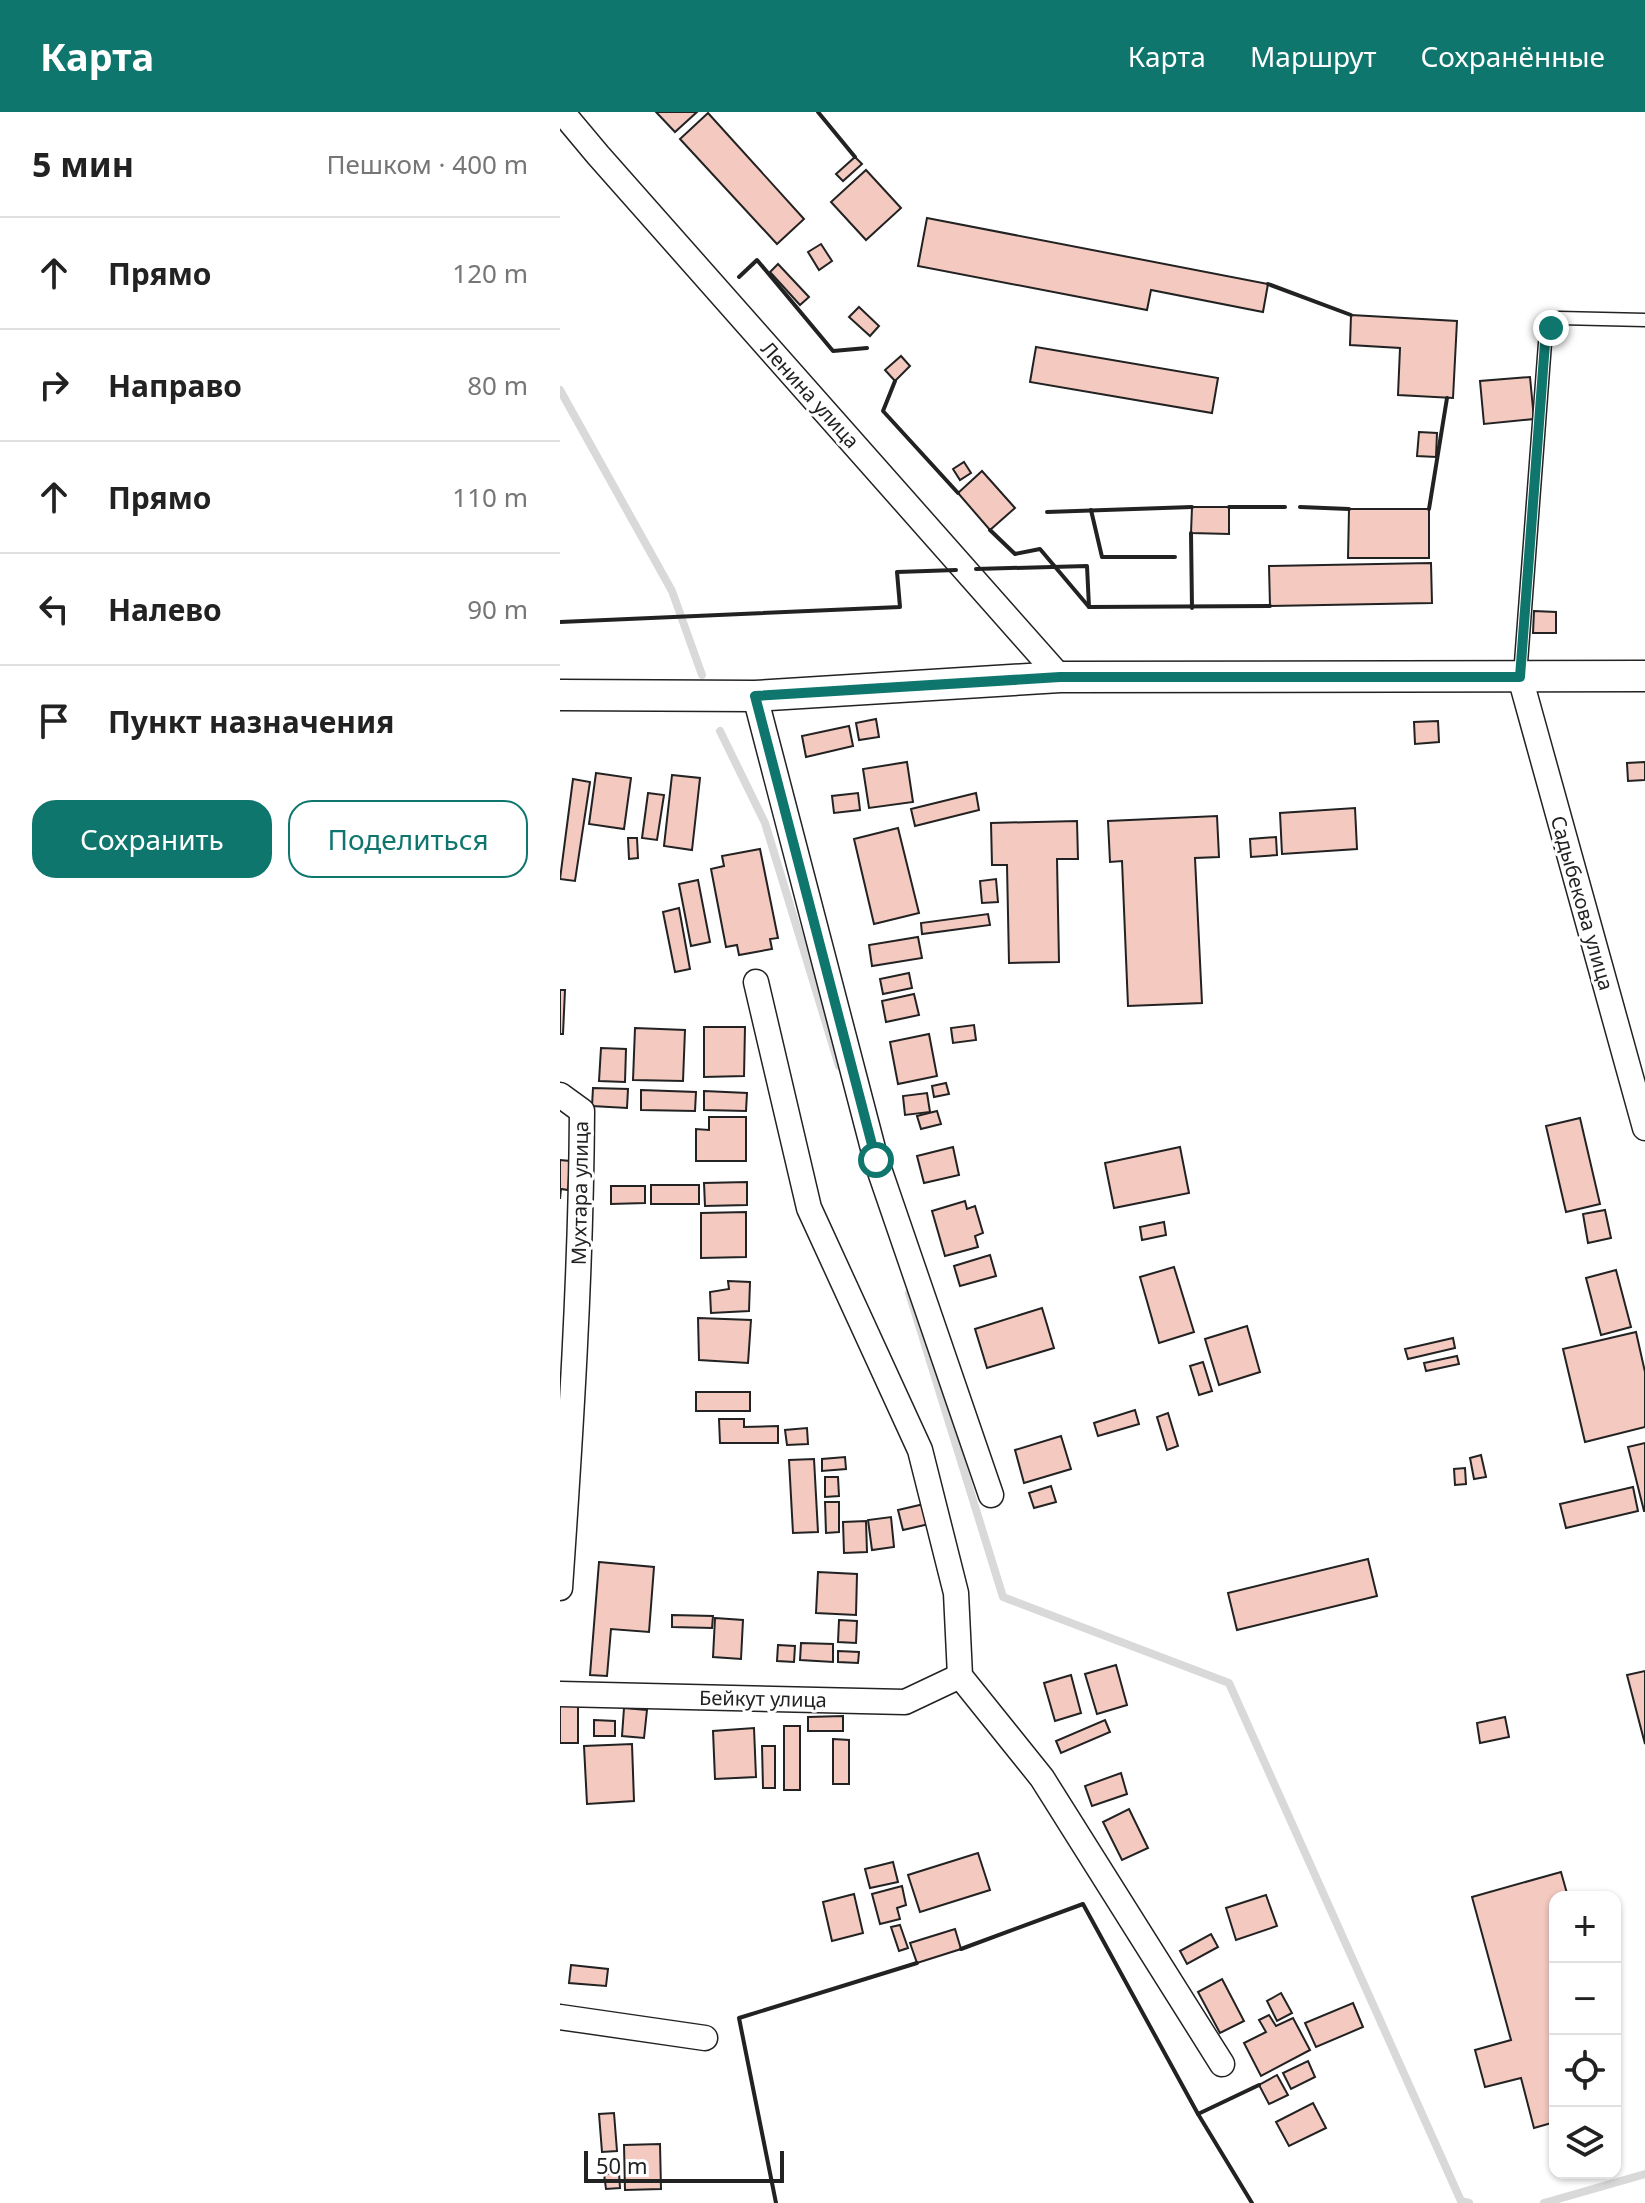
<!DOCTYPE html>
<html lang="ru">
<head>
<meta charset="utf-8">
<style>
  body { margin:0; font-family:"Noto Sans",sans-serif; background:#f2f2f2; color:#222 }
  .controls { position:absolute; right:24px; bottom:24px; display:grid; overflow:hidden; border-radius:16px; box-shadow:0 2px 6px #0004 }
  .controls button { width:72px; height:72px; display:grid; place-items:center; padding:0; border:0; border-bottom:2px solid #e0e0e0; background:#fff; color:#222; font:40px sans-serif }
  .scale { position:absolute; left:24px; bottom:20px; width:200px; box-sizing:border-box; padding-left:8px; border:4px solid #222; border-top:0; font-size:22px; line-height:28px; white-space:nowrap; color:#222; -webkit-text-stroke:6px #fff; paint-order:stroke }
  .stop { position:absolute; width:24px; height:24px; margin:-18px; border:6px solid #0f766e; border-radius:50%; background:#fff }
  .stop.end { background:#0f766e; border-color:#fff; box-shadow:0 2px 8px #0008 }
  .list { margin:0; padding:0; list-style:none }
  h2 { display:flex; justify-content:space-between; align-items:center; height:104px; margin:0; padding:0 32px; font-size:34px }
  h2 small { font-size:26px; font-weight:400; color:#767676 }
  .list li { display:grid; grid-template-columns:52px 1fr auto; gap:24px; align-items:center; box-sizing:border-box; height:112px; padding:0 32px; border-top:2px solid #e0e0e0 }
  .list b { display:block; font-size:30px; white-space:nowrap }
  .list em { font-size:26px; font-style:normal; color:#767676 }
  .actions { display:flex; gap:16px; padding:24px 32px }
  .actions a { flex:1; padding:18px 0; border:2px solid #0f766e; border-radius:24px; text-align:center; font-size:28px; color:#0f766e }
  .actions .main { background:#0f766e; color:#fff }
  .icon { flex:none; width:44px; height:44px; fill:none; stroke:currentColor; stroke-width:2; stroke-linecap:round; stroke-linejoin:round }
  .map { position:relative; flex:none; width:1085px; height:2091px; overflow:hidden }
  header { display:flex; align-items:center; gap:48px; box-sizing:border-box; height:112px; padding:0 40px; background:#0f766e; color:#fff }
  header strong { font-size:38px }
  nav { display:flex; gap:44px; margin-inline-start:auto; font-size:28px }
  main { display:flex }
  aside { flex:1; background:#fff }
  .map>svg:first-child { display:block }
  .lines { fill:none; stroke-linecap:round; stroke-linejoin:round }
  .stream { stroke:#d9d9d9; stroke-width:8 }
  .building { fill:#f3c9c0; stroke:#222; stroke-width:2 }
  .service-casing { stroke:#222; stroke-width:15 }
  .minor-casing { stroke:#222; stroke-width:27 }
  .tertiary-casing { stroke:#222; stroke-width:33 }
  .service { stroke:#fff; stroke-width:12 }
  .minor { stroke:#fff; stroke-width:24 }
  .tertiary { stroke:#fff; stroke-width:30 }
  .wall { stroke:#222; stroke-width:4 }
  .route { stroke:#0f766e; stroke-width:10 }
  .labels { text-anchor:middle; stroke-width:6; stroke-linejoin:round; paint-order:stroke }
  .street-label { font-size:20px; fill:#222; stroke:#fff }
</style>
</head>
<body>
<header>
<strong>Карта</strong>
<nav><a>Карта</a><a>Маршрут</a><a>Сохранённые</a></nav>
</header>
<main>
<aside>
<h2>5 мин<small>Пешком · 400 m</small></h2>
<ul class="list">
<li><svg class="icon" aria-label="ahead" viewBox="0 0 24 24"><path d="M12 20V5M6 11l6-6 6 6"/></svg><div><b>Прямо</b></div><em>120 m</em></li>
<li><svg class="icon" aria-label="right" viewBox="0 0 24 24"><path d="M7 20v-9h11M14 6l5 5-5 5"/></svg><div><b>Направо</b></div><em>80 m</em></li>
<li><svg class="icon" aria-label="ahead" viewBox="0 0 24 24"><path d="M12 20V5M6 11l6-6 6 6"/></svg><div><b>Прямо</b></div><em>110 m</em></li>
<li><svg class="icon" aria-label="left" viewBox="0 0 24 24"><path d="M17 20v-9H6M10 6l-5 5 5 5"/></svg><div><b>Налево</b></div><em>90 m</em></li>
<li><svg class="icon" aria-label="arrive" viewBox="0 0 24 24"><path d="M6 21V4h12l-3 4 3 4H6"/></svg><div><b>Пункт назначения</b></div></li>
</ul>
<div class="actions"><a class="main">Сохранить</a><a>Поделиться</a></div>
</aside>
<div class="map">
<svg width="1085" height="2091" viewBox="0 0 1085 2091">
  <rect width="100%" height="100%" fill="#fff"/>
  <g class="lines">
    <g class="stream">
      <polyline points="0,278 112,479 142,563"/>
      <polyline points="160,619 205,711 279,954"/>
      <polyline points="349,1181 443,1485 669,1571 901,2089 909,2091"/>
      <polyline points="984,2091 1085,2062"/>
    </g>
  </g>
  <g class="building">
    <polygon points="96,0 137,0 115,20"/>
    <polygon points="148,1 244,107 217,132 120,27"/>
    <polygon points="295,45 302,52 283,69 276,62"/>
    <polygon points="306,58 341,96 306,128 271,90"/>
    <polygon points="367,106 708,172 703,200 591,178 587,198 358,154"/>
    <polygon points="261,132 272,149 259,158 248,140"/>
    <polygon points="218,152 249,185 240,193 210,160"/>
    <polygon points="299,195 319,214 310,224 289,205"/>
    <polygon points="791,203 897,209 893,286 838,283 840,236 790,233"/>
    <polygon points="476,235 658,266 652,301 470,270"/>
    <polygon points="341,244 350,254 335,269 325,258"/>
    <polygon points="970,265 974,307 924,312 920,269"/>
    <polygon points="859,320 877,321 876,345 857,344"/>
    <polygon points="404,350 411,361 400,368 393,357"/>
    <polygon points="422,359 455,396 430,418 398,381"/>
    <polygon points="632,395 669,395 669,422 631,421"/>
    <polygon points="789,397 869,397 869,446 788,446"/>
    <polygon points="871,451 872,491 710,494 709,454"/>
    <polygon points="974,499 996,500 996,521 973,521"/>
    <polygon points="316,607 319,625 299,628 296,611"/>
    <polygon points="878,609 879,630 855,632 854,610"/>
    <polygon points="289,614 293,634 246,645 242,624"/>
    <polygon points="347,650 353,690 309,696 303,657"/>
    <polygon points="1085,650 1085,668 1068,669 1067,651"/>
    <polygon points="36,661 71,666 64,717 29,712"/>
    <polygon points="112,663 140,666 132,738 104,734"/>
    <polygon points="13,667 30,670 15,769 0,767"/>
    <polygon points="88,681 104,683 97,728 82,726"/>
    <polygon points="298,681 300,698 274,701 272,684"/>
    <polygon points="416,681 419,698 355,714 351,697"/>
    <polygon points="795,696 797,737 722,742 720,701"/>
    <polygon points="657,704 659,745 635,746 642,891 568,894 562,749 550,750 548,709"/>
    <polygon points="517,709 518,747 497,747 499,850 449,851 447,753 432,753 431,711"/>
    <polygon points="338,716 359,801 314,812 294,727"/>
    <polygon points="716,725 717,743 691,745 690,727"/>
    <polygon points="68,726 77,726 78,746 69,747"/>
    <polygon points="200,737 218,826 210,827 212,837 179,843 177,833 166,835 151,757 164,754 162,744"/>
    <polygon points="436,767 438,790 422,791 420,769"/>
    <polygon points="138,768 150,830 131,834 119,772"/>
    <polygon points="119,796 130,857 115,860 103,800"/>
    <polygon points="428,802 430,813 362,822 361,811"/>
    <polygon points="358,825 362,846 312,854 309,833"/>
    <polygon points="349,861 352,876 323,882 320,867"/>
    <polygon points="0,878 5,878 3,922 0,922"/>
    <polygon points="354,882 359,903 326,910 322,889"/>
    <polygon points="414,913 416,928 393,931 391,916"/>
    <polygon points="144,915 185,915 184,964 144,965"/>
    <polygon points="75,916 125,918 123,969 73,968"/>
    <polygon points="369,922 377,964 338,972 330,930"/>
    <polygon points="41,936 66,937 65,970 39,969"/>
    <polygon points="386,971 389,982 374,985 372,974"/>
    <polygon points="33,976 68,977 67,996 32,994"/>
    <polygon points="81,978 136,980 135,999 81,998"/>
    <polygon points="144,979 187,981 186,999 144,998"/>
    <polygon points="367,981 370,1000 345,1003 343,984"/>
    <polygon points="377,999 381,1012 361,1017 357,1004"/>
    <polygon points="149,1005 186,1005 186,1049 136,1049 136,1017 149,1018"/>
    <polygon points="1020,1006 1040,1092 1006,1100 986,1014"/>
    <polygon points="393,1035 399,1063 364,1071 357,1044"/>
    <polygon points="620,1035 629,1081 554,1096 545,1051"/>
    <polygon points="0,1048 10,1049 8,1078 1,1077 0,1087"/>
    <polygon points="187,1070 187,1093 145,1094 144,1071"/>
    <rect x="91" y="1073" width="48" height="19"/>
    <polygon points="51,1074 85,1074 85,1091 51,1092"/>
    <polygon points="405,1089 407,1097 415,1094 423,1121 415,1124 418,1135 385,1144 372,1099"/>
    <polygon points="1045,1098 1051,1126 1028,1131 1023,1102"/>
    <polygon points="186,1100 186,1145 141,1146 141,1101"/>
    <polygon points="604,1110 606,1123 582,1128 580,1115"/>
    <polygon points="430,1143 436,1164 400,1174 394,1154"/>
    <polygon points="614,1155 634,1220 599,1231 580,1165"/>
    <polygon points="1056,1158 1071,1215 1041,1223 1026,1166"/>
    <polygon points="168,1169 190,1170 189,1199 151,1201 150,1180 169,1177"/>
    <polygon points="482,1196 494,1236 427,1256 415,1217"/>
    <polygon points="138,1206 191,1208 188,1251 139,1248"/>
    <polygon points="687,1214 700,1260 659,1273 645,1227"/>
    <polygon points="1076,1220 1085,1260 1085,1315 1025,1330 1003,1237"/>
    <polygon points="893,1226 895,1236 848,1247 845,1237"/>
    <polygon points="897,1244 899,1252 866,1259 864,1251"/>
    <polygon points="643,1250 652,1279 639,1283 630,1254"/>
    <rect x="136" y="1280" width="54" height="19"/>
    <polygon points="575,1298 579,1312 538,1324 534,1311"/>
    <polygon points="608,1301 618,1334 607,1338 597,1305"/>
    <polygon points="159,1307 184,1307 184,1315 218,1314 218,1331 160,1331"/>
    <polygon points="247,1316 248,1332 227,1333 225,1318"/>
    <polygon points="501,1324 511,1357 464,1371 455,1338"/>
    <polygon points="1085,1331 1085,1399 1084,1399 1068,1335"/>
    <polygon points="921,1343 926,1365 914,1367 910,1346"/>
    <polygon points="285,1345 286,1357 262,1359 262,1347"/>
    <polygon points="254,1347 258,1420 233,1421 229,1348"/>
    <polygon points="905,1356 906,1372 895,1373 894,1357"/>
    <polygon points="265,1365 278,1365 279,1384 265,1385"/>
    <polygon points="491,1374 496,1390 474,1396 469,1381"/>
    <polygon points="1073,1375 1078,1399 1006,1416 1000,1392"/>
    <polygon points="265,1390 279,1390 279,1420 266,1421"/>
    <polygon points="364,1392 369,1412 343,1418 338,1398"/>
    <polygon points="331,1405 334,1435 312,1438 308,1408"/>
    <polygon points="306,1409 307,1440 284,1441 283,1410"/>
    <polygon points="808,1447 817,1484 677,1518 668,1481"/>
    <polygon points="39,1450 94,1455 89,1520 51,1517 47,1564 30,1563"/>
    <polygon points="258,1460 297,1462 296,1503 256,1501"/>
    <polygon points="112,1503 153,1504 152,1516 112,1515"/>
    <polygon points="155,1506 183,1508 181,1547 153,1545"/>
    <polygon points="279,1508 297,1509 296,1531 278,1530"/>
    <polygon points="241,1531 273,1532 273,1550 240,1548"/>
    <polygon points="218,1533 235,1534 234,1550 217,1549"/>
    <polygon points="278,1539 299,1540 298,1551 278,1550"/>
    <polygon points="556,1553 567,1593 537,1602 525,1562"/>
    <polygon points="1085,1559 1085,1632 1067,1563"/>
    <polygon points="511,1563 521,1601 495,1609 484,1571"/>
    <rect x="0" y="1591" width="18" height="40"/>
    <polygon points="64,1596 87,1598 84,1626 62,1624"/>
    <polygon points="283,1604 283,1619 248,1619 248,1605"/>
    <polygon points="945,1605 949,1625 920,1631 917,1611"/>
    <polygon points="34,1608 55,1609 55,1624 34,1624"/>
    <polygon points="545,1608 550,1620 501,1641 496,1629"/>
    <rect x="224" y="1614" width="16" height="64"/>
    <polygon points="194,1616 196,1665 155,1667 153,1619"/>
    <polygon points="273,1627 289,1628 289,1672 273,1672"/>
    <polygon points="72,1632 74,1689 27,1692 24,1634"/>
    <polygon points="202,1634 215,1634 215,1676 203,1676"/>
    <polygon points="561,1661 567,1682 532,1694 525,1674"/>
    <polygon points="569,1697 588,1736 562,1748 543,1710"/>
    <polygon points="418,1741 430,1778 360,1800 348,1763"/>
    <polygon points="333,1750 338,1770 310,1776 305,1757"/>
    <polygon points="1001,1760 1008,1785 995,1785 995,2010 974,2016 961,1966 925,1975 915,1938 951,1928 912,1785"/>
    <polygon points="342,1774 346,1793 337,1796 340,1807 320,1812 312,1782"/>
    <polygon points="294,1782 303,1821 272,1829 263,1790"/>
    <polygon points="706,1783 717,1814 676,1828 666,1796"/>
    <polygon points="340,1813 348,1836 339,1839 331,1815"/>
    <polygon points="395,1817 401,1837 357,1851 350,1831"/>
    <polygon points="651,1822 658,1835 627,1852 620,1839"/>
    <polygon points="11,1853 48,1857 46,1874 9,1871"/>
    <polygon points="662,1867 684,1909 660,1921 638,1880"/>
    <polygon points="721,1881 732,1901 717,1909 707,1889"/>
    <polygon points="793,1891 803,1915 756,1935 745,1911"/>
    <polygon points="709,1903 716,1914 733,1906 750,1938 701,1964 684,1931 706,1920 699,1908"/>
    <polygon points="748,1949 755,1965 731,1977 723,1961"/>
    <polygon points="717,1963 728,1983 709,1992 699,1973"/>
    <polygon points="753,1991 766,2016 729,2034 716,2010"/>
    <polygon points="54,2001 57,2039 42,2040 39,2002"/>
    <polygon points="100,2032 101,2077 65,2078 64,2033"/>
    <polygon points="59,2061 60,2076 46,2077 44,2062"/>
  </g>
  <g class="lines">
    <defs>
      <polyline id="service" points="960,564 985,231 999,206 1085,208"/>
      <g id="minor">
        <polyline points="2,0 38,43 500,565"/>
        <polyline points="960,565 1085,1016"/>
        <polyline points="195,584 316,1048 431,1383"/>
        <polyline points="196,870 249,1096 360,1338 396,1481 400,1564 482,1666 662,1952"/>
        <path d="M0,983L22,999C21,1159 11,1317 0,1476"/>
        <polyline points="0,1582 345,1590 400,1564"/>
        <polyline points="0,1905 145,1926"/>
      </g>
      <polyline id="tertiary" points="0,583 195,584 500,565 1085,564"/>
    </defs>
    <use href="#service" class="service-casing"/>
    <use href="#minor" class="minor-casing"/>
    <use href="#tertiary" class="tertiary-casing"/>
    <use href="#service" class="service"/>
    <use href="#minor" class="minor"/>
    <use href="#tertiary" class="tertiary"/>
    <g class="wall">
      <polyline points="258,0 295,45"/>
      <polyline points="179,165 197,148 273,239 307,236"/>
      <polyline points="708,172 791,203"/>
      <polyline points="335,269 323,299 398,381"/>
      <polyline points="669,395 725,395"/>
      <polyline points="740,395 789,397"/>
      <polyline points="869,397 887,286"/>
      <polyline points="531,398 542,445 615,445"/>
      <polyline points="487,400 632,395"/>
      <polyline points="430,418 455,442 480,437 529,495 710,494"/>
      <polyline points="631,421 632,496"/>
      <polyline points="416,457 527,454 529,495"/>
      <polyline points="0,510 340,495 337,460 396,458"/>
      <polyline points="401,1837 523,1792 638,2002 692,2091"/>
      <polyline points="638,2002 699,1973"/>
      <polyline points="216,2091 179,1906 357,1851"/>
    </g>
  </g>
  <g class="lines">
    <polyline class="route" points="316,1048 195,584 500,565 960,565 985,231 991,216"/>
  </g>
  <g class="labels">
    <g class="street-label">
      <text transform="translate(250 283) rotate(48)" y="7">Ленина улица</text>
      <text transform="translate(1022 791) rotate(74)" y="7">Садыбекова улица</text>
      <text transform="translate(20 1081) rotate(-89)" y="7">Мухтара улица</text>
      <text transform="translate(203 1587) rotate(1)" y="7">Бейкут улица</text>
    </g>
  </g>
</svg>
<div class="controls">
<button>+</button>
<button>−</button>
<button><svg class="icon" aria-label="locate" viewBox="0 0 24 24"><circle cx="12" cy="12" r="6"/><path d="M12 2v4M12 18v4M2 12h4M18 12h4"/></svg></button>
<button><svg class="icon" aria-label="layers" viewBox="0 0 24 24"><path d="M12 4l9 5-9 5-9-5zM3 14l9 5 9-5"/></svg></button>
</div>
<div class="scale">50 m</div>
<div class="stop" style="left:316px;top:1048px"></div>
<div class="stop end" style="left:991px;top:216px"></div>
</div>
</main>
</body>
</html>
